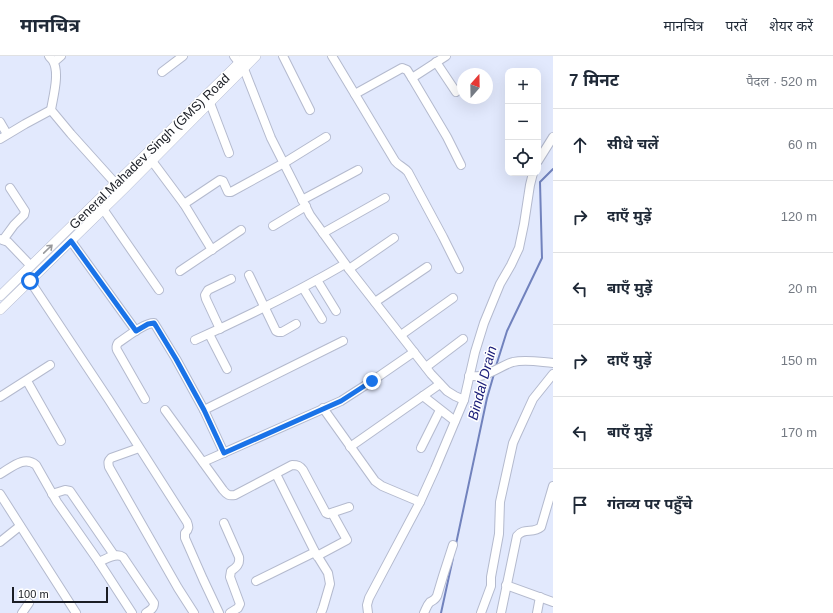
<!DOCTYPE html>
<html lang="hi">
<head>
<meta charset="utf-8">
<style>
  body { margin:0; font-family:Helvetica,"Noto Sans Devanagari",sans-serif; background:#f2f2f3; color:#1f2937 }
  .controls { position:absolute; right:12px; top:12px; display:grid; overflow:hidden; border-radius:8px; box-shadow:0 4px 16px #0002 }
  .controls button { width:36px; height:36px; display:grid; place-items:center; padding:0; border:0; border-bottom:1px solid #e0e1e3; background:#fff; color:#1f2937; font:20px sans-serif }
  .compass { position:absolute; left:457px; top:12px; width:36px; height:36px; border-radius:50%; background:#fff; box-shadow:0 4px 16px #0002; rotate:20deg }
  .scale { position:absolute; left:12px; bottom:10px; width:96px; box-sizing:border-box; padding-left:4px; border:2px solid #1a1d24; border-top:0; font-size:11px; line-height:14px; white-space:nowrap; color:#1a1d24; -webkit-text-stroke:3px #fff; paint-order:stroke }
  .stop { position:absolute; width:12px; height:12px; margin:-9px; border:3px solid #1a73e8; border-radius:50%; background:#fff }
  .stop.end { background:#1a73e8; border-color:#fff; box-shadow:0 1px 4px #0008 }
  .list { margin:0; padding:0; list-style:none }
  h2 { display:flex; justify-content:space-between; align-items:center; height:52px; margin:0; padding:0 16px; font-size:17px }
  h2 small { font-size:13px; font-weight:400; color:#747a83 }
  .list li { display:grid; grid-template-columns:26px 1fr auto; gap:12px; align-items:center; box-sizing:border-box; height:72px; padding:0 16px; border-top:1px solid #e0e1e3 }
  .list b { display:block; font-size:15px; white-space:nowrap }
  .list em { font-size:13px; font-style:normal; color:#747a83 }
  .icon { flex:none; width:22px; height:22px; fill:none; stroke:currentColor; stroke-width:2; stroke-linecap:round; stroke-linejoin:round }
  .map { position:relative; flex:none; width:553px; height:557px; overflow:hidden }
  header { display:flex; align-items:center; gap:24px; box-sizing:border-box; height:56px; padding:0 20px; background:#fff; border-bottom:1px solid #e0e1e3 }
  header strong { font-size:19px }
  nav { display:flex; gap:22px; margin-inline-start:auto; font-size:14px }
  main { display:flex }
  aside { flex:1; background:#fff }
  .map>svg:first-child { display:block }
  .lines { fill:none; stroke-linecap:round; stroke-linejoin:round }
  .stream { stroke:#7182bd; stroke-width:2 }
  .minor-casing { stroke:#b4bace; stroke-width:10 }
  .tertiary-casing { stroke:#b4bace; stroke-width:10 }
  .minor { stroke:#fff; stroke-width:8 }
  .tertiary { stroke:#fff; stroke-width:9 }
  .oneway { stroke:#98999c }
  .route { stroke:#1a73e8; stroke-width:5 }
  .labels { text-anchor:middle; stroke-width:3; stroke-linejoin:round; paint-order:stroke }
  .street-label { font-size:13px; fill:#1a1d24; stroke:#fff }
  .water-label { font-size:14px; font-style:italic; fill:#181b77; stroke:#fff }
</style>
</head>
<body>
<header>
<strong>मानचित्र</strong>
<nav><a>मानचित्र</a><a>परतें</a><a>शेयर करें</a></nav>
</header>
<main>
<div class="map">
<svg width="553" height="557" viewBox="0 0 553 557">
  <rect width="100%" height="100%" fill="#e2e9fd"/>
  <g class="lines">
    <g class="stream">
      <polyline points="496,310 507,275 542,202 540,126 553,113"/>
      <polyline points="456,488 487,342 494,318"/>
      <polyline points="441,557 453,502"/>
    </g>
    <defs>
      <g id="minor">
        <path d="M49,0C50,2 52,3 53,5C60,17 53,41 51,54L71,78L116,128"/>
        <polyline points="234,0 244,13 271,82 310,159 349,213 431,318 447,335 455,340 464,344"/>
        <polyline points="283,0 310,54"/>
        <path d="M332,0L395,105C399,110 404,111 408,116L443,181L459,213"/>
        <polyline points="54,6 61,0"/>
        <polyline points="436,6 456,36"/>
        <polyline points="162,16 183,0"/>
        <polyline points="412,22 447,81 461,109"/>
        <polyline points="355,38 402,12 407,14 412,22 446,0"/>
        <polyline points="210,47 229,97"/>
        <polyline points="0,66 7,78"/>
        <polyline points="0,83 25,68 51,54"/>
        <polyline points="152,105 184,148 212,194"/>
        <polyline points="538,105 553,81"/>
        <polyline points="302,144 358,114"/>
        <polyline points="184,148 220,124 223,125 228,136 231,136 284,107 326,81"/>
        <polyline points="103,153 159,234"/>
        <polyline points="273,170 306,150"/>
        <polyline points="323,177 385,142"/>
        <polyline points="0,183 8,186 31,210"/>
        <polyline points="3,184 14,169 24,159 25,155 10,132"/>
        <polyline points="71,185 136,275"/>
        <polyline points="349,213 394,182"/>
        <polyline points="180,215 241,174"/>
        <polyline points="249,219 276,275 278,276 282,276 296,268"/>
        <polyline points="317,224 336,255"/>
        <path d="M30,225L109,344L187,466C189,471 189,473 185,477V482L203,523L219,557"/>
        <polyline points="303,232 322,263"/>
        <polyline points="375,246 427,211"/>
        <polyline points="220,273 206,243 205,239 208,234 231,223"/>
        <polyline points="209,278 227,313"/>
        <polyline points="401,279 453,242"/>
        <path d="M195,284C246,261 297,236 345,208"/>
        <polyline points="426,311 463,283"/>
        <path d="M469,320C474,320 480,321 484,319C494,316 503,309 513,306C526,303 540,306 553,307"/>
        <polyline points="27,325 61,385"/>
        <polyline points="423,340 455,365"/>
        <polyline points="0,341 50,309"/>
        <path d="M145,343L117,294C116,291 116,290 118,287C127,281 144,267 154,267L176,303L204,354L224,397"/>
        <polyline points="323,352 375,425 382,430 420,446"/>
        <path d="M165,354L223,434C227,439 229,440 235,439L292,409C298,409 300,410 303,414L326,457L328,458L349,451"/>
        <polyline points="204,354 343,285"/>
        <polyline points="350,391 440,328"/>
        <path d="M139,392L111,402C108,405 108,406 109,411L178,532L194,557"/>
        <polyline points="421,392 440,354"/>
        <polyline points="203,406 341,345 372,325 414,296"/>
        <path d="M0,418C11,412 24,399 36,409L57,446L99,506L132,557"/>
        <polyline points="276,418 315,496 328,517 330,528 323,552 321,557"/>
        <polyline points="0,438 76,557"/>
        <polyline points="52,438 65,434 70,435 114,499"/>
        <path d="M224,467L239,501C240,508 237,511 231,515L230,521L240,548L238,552L230,557"/>
        <polyline points="0,486 20,470"/>
        <polyline points="317,500 347,484 332,457"/>
        <path d="M99,506C106,503 116,496 123,501L154,547C154,552 151,554 146,557"/>
        <polyline points="256,525 315,496"/>
        <polyline points="506,529 553,546"/>
        <polyline points="22,557 29,547"/>
        <polyline points="368,557 367,549 369,542 420,446 435,413 464,344 475,296 484,267 500,228 511,209 519,192 524,168 530,129 533,117"/>
        <path d="M424,557C426,553 427,549 430,546C434,544 435,544 437,540L443,520L453,489"/>
        <polyline points="481,557 491,530 491,521 499,478 500,446 513,387 517,378 533,343 553,318"/>
        <path d="M501,557L517,480C524,471 533,478 541,471L553,430"/>
        <polyline points="537,557 540,541"/>
      </g>
      <g id="tertiary">
        <polyline points="0,240 98,144 150,94 246,0"/>
        <polyline points="0,254 125,132 256,0"/>
      </g>
    </defs>
    <use href="#minor" class="minor-casing"/>
    <use href="#tertiary" class="tertiary-casing"/>
    <use href="#minor" class="minor"/>
    <use href="#tertiary" class="tertiary"/>
  </g>
  <defs><path id="oneway-shaft" d="M-6 0H5M1.5-3L5.5 0L1.5 3" fill="none" stroke-width="1.6" stroke-linecap="round" stroke-linejoin="round"/></defs>
  <use class="oneway" href="#oneway-shaft" transform="translate(48 193) rotate(-44)"/>
  <g class="lines">
    <polyline class="route" points="30,225 71,185 136,275 148,268 154,267 156,270 176,303 204,354 224,397 341,345 372,325"/>
  </g>
  <g class="labels">
    <g class="street-label">
      <text transform="translate(149 95) rotate(-44)" y="5">General Mahadev Singh (GMS) Road</text>
    </g>
    <g class="water-label">
      <text transform="translate(482 327) rotate(-75)" y="5">Bindal Drain</text>
    </g>
  </g>
</svg>
<div class="controls">
<button>+</button>
<button>−</button>
<button><svg class="icon" aria-label="locate" viewBox="0 0 24 24"><circle cx="12" cy="12" r="6"/><path d="M12 2v4M12 18v4M2 12h4M18 12h4"/></svg></button>
</div>
<svg class="compass" viewBox="-18 -18 36 36"><path d="M0-13l5 13h-10z" fill="#e53935"/><path d="M0 13l5-13h-10z" fill="#747a83"/></svg>
<div class="scale">100 m</div>
<div class="stop" style="left:30px;top:225px"></div>
<div class="stop end" style="left:372px;top:325px"></div>
</div>
<aside>
<h2>7 मिनट<small>पैदल · 520 m</small></h2>
<ul class="list">
<li><svg class="icon" aria-label="ahead" viewBox="0 0 24 24"><path d="M12 20V5M6 11l6-6 6 6"/></svg><div><b>सीधे चलें</b></div><em>60 m</em></li>
<li><svg class="icon" aria-label="right" viewBox="0 0 24 24"><path d="M7 20v-9h11M14 6l5 5-5 5"/></svg><div><b>दाएँ मुड़ें</b></div><em>120 m</em></li>
<li><svg class="icon" aria-label="left" viewBox="0 0 24 24"><path d="M17 20v-9H6M10 6l-5 5 5 5"/></svg><div><b>बाएँ मुड़ें</b></div><em>20 m</em></li>
<li><svg class="icon" aria-label="right" viewBox="0 0 24 24"><path d="M7 20v-9h11M14 6l5 5-5 5"/></svg><div><b>दाएँ मुड़ें</b></div><em>150 m</em></li>
<li><svg class="icon" aria-label="left" viewBox="0 0 24 24"><path d="M17 20v-9H6M10 6l-5 5 5 5"/></svg><div><b>बाएँ मुड़ें</b></div><em>170 m</em></li>
<li><svg class="icon" aria-label="arrive" viewBox="0 0 24 24"><path d="M6 21V4h12l-3 4 3 4H6"/></svg><div><b>गंतव्य पर पहुँचे</b></div></li>
</ul>
</aside>
</main>
</body>
</html>
